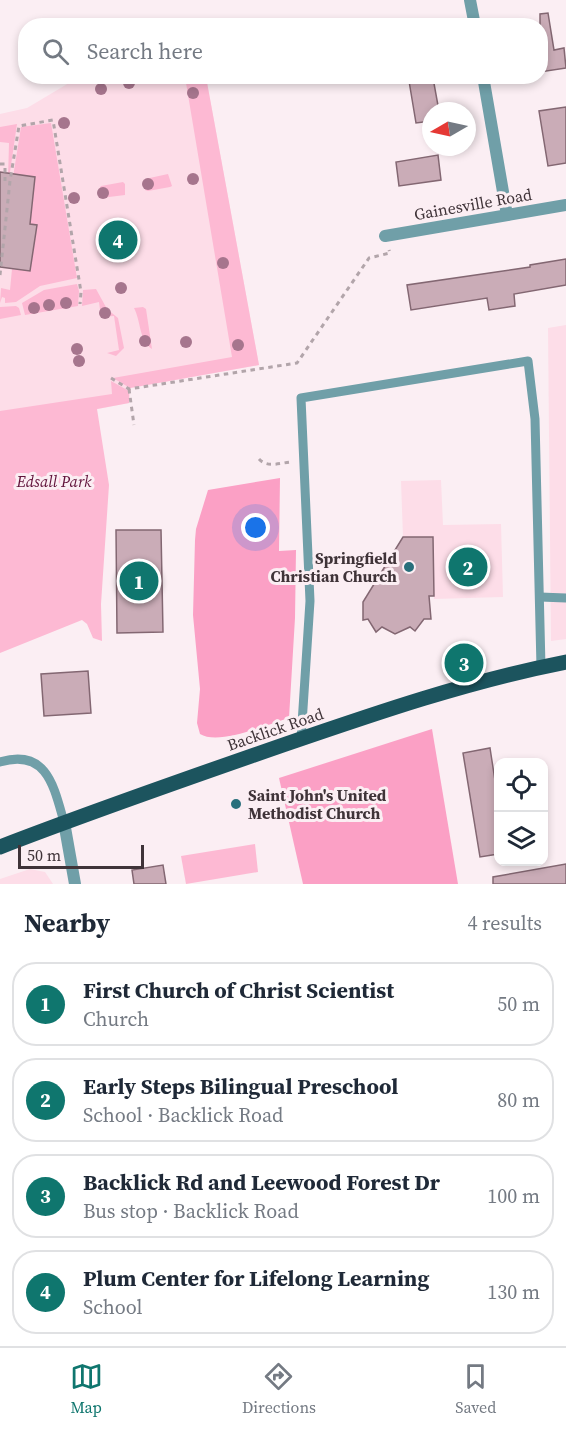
<!DOCTYPE html>
<html lang="en">
<head>
<meta charset="utf-8">
<style>
  body { margin:0; font-family:"Source Serif 4",serif; background:#f6f6f7; color:#1f2937 }
  .controls { position:absolute; right:18px; bottom:18px; display:grid; overflow:hidden; border-radius:12px; box-shadow:0 3px 9px #0003 }
  .controls button { width:54px; height:54px; display:grid; place-items:center; padding:0; border:0; border-bottom:2px solid #e0e1e3; background:#fff; color:#1f2937; font:30px sans-serif }
  .compass { position:absolute; left:422px; top:102px; width:54px; height:54px; border-radius:50%; background:#fff; box-shadow:0 3px 9px #0003; rotate:261deg }
  .scale { position:absolute; left:18px; bottom:15px; width:126px; box-sizing:border-box; padding-left:6px; border:3px solid #3f3338; border-top:0; font-size:16px; line-height:21px; white-space:nowrap; color:#3f3338; -webkit-text-stroke:4px #fbeef3; paint-order:stroke }
  .you { position:absolute; left:256px; top:528px; width:21px; height:21px; margin:-15px; border:4px solid #fff; border-radius:50%; background:#1a73e8; box-shadow:0 0 0 9px #1a73e833 }
  .badge { display:grid; place-items:center; width:39px; height:39px; border-radius:50%; background:#0f766e; color:#fff; font-size:20px; font-weight:700 }
  .pin { position:absolute; translate:-50% -50%; border:3px solid #fff; box-shadow:0 2px 6px #0006 }
  .list { margin:0; padding:0; list-style:none }
  h2 { display:flex; justify-content:space-between; align-items:center; height:78px; margin:0; padding:0 24px; font-size:26px }
  h2 small { font-size:20px; font-weight:400; color:#747a83 }
  .list li { display:grid; grid-template-columns:39px 1fr auto; gap:18px; align-items:center; box-sizing:border-box; height:84px; margin:0 12px 12px; padding:0 12px; border:2px solid #e0e1e3; border-radius:24px }
  .list b { display:block; font-size:22px; white-space:nowrap }
  .list p { margin:0; font-size:20px; white-space:nowrap; color:#747a83 }
  .list em { font-size:20px; font-style:normal; color:#747a83 }
  .icon { flex:none; width:33px; height:33px; fill:none; stroke:currentColor; stroke-width:2; stroke-linecap:round; stroke-linejoin:round }
  .map { position:relative; flex:none; width:566px; height:884px; overflow:hidden }
  .search { position:absolute; background:#fff; box-shadow:0 3px 9px #0003; left:18px; right:18px; top:18px; height:66px; display:flex; align-items:center; gap:15px; box-sizing:border-box; padding:0 21px; border-radius:24px; color:#747a83; font-size:22px }
  .sheet { height:462px; background:#fff }
  nav { display:flex; justify-content:space-around; align-items:center; box-sizing:border-box; height:84px; border-top:2px solid #e0e1e3; background:#fff; font-size:16px; color:#747a83 }
  nav a { display:grid; justify-items:center; gap:3px }
  nav .on { color:#0f766e }
  .map>svg:first-child { display:block }
  .built { fill:#fddde8 }
  .green { fill:#fdb9d3 }
  .forest { fill:#fba0c5 }
  .building { fill:#caacb7; stroke:#836772; stroke-width:1.5 }
  .lines { fill:none; stroke-linecap:round; stroke-linejoin:round }
  .path { stroke:#b2a5aa; stroke-width:3; stroke-dasharray:4.5 4.5; stroke-linecap:butt }
  .service { stroke:#709fa8; stroke-width:9 }
  .minor { stroke:#709fa8; stroke-width:12 }
  .primary { stroke:#1c545e; stroke-width:15 }
  .tree { fill:#a6758d }
  .poi-dot { fill:#286f7b; stroke:#fbeef3; stroke-width:2 }
  .labels { text-anchor:middle; stroke-width:6; stroke-linejoin:round; paint-order:stroke }
  .street-label { font-size:16px; fill:#3f3338; stroke:#fbeef3 }
  .park-label { font-size:16px; font-style:italic; fill:#60123a; stroke:#fbeef3 }
  .poi-label { font-size:16px; font-weight:bold; fill:#3f3338; stroke:#fbeef3; text-anchor:end }
</style>
</head>
<body>
<div class="map">
<svg width="566" height="884" viewBox="0 0 566 884">
  <rect width="100%" height="100%" fill="#fbeef3"/>
  <g class="built">
    <polygon points="79,77 206,77 259,365 131,388 129,403 0,428 0,114 27,108"/>
    <polygon points="566,325 566,639 551,641 548,328"/>
    <polygon points="441,480 443,525 501,524 503,597 434,599 433,537 403,537 401,481"/>
    <polygon points="30,869 45,872 53,884 0,884 0,879"/>
  </g>
  <g class="green">
    <polygon points="185,77 206,77 259,365 130,388 113,378 232,357"/>
    <polygon points="51,123 77,278 40,286 16,302 5,303 5,298 2,297 0,303 1,288 10,290 12,269 30,270 37,225 18,222 31,215 35,177 13,177 21,127"/>
    <polygon points="17,124 9,179 8,179 9,143 0,142 0,127"/>
    <polygon points="168,174 172,186 170,187 148,191 145,190 145,179"/>
    <polygon points="123,182 125,184 125,195 101,198 99,189 101,186"/>
    <polygon points="77,284 79,291 78,306 25,315 22,303 44,290"/>
    <polygon points="96,289 107,309 118,318 124,348 116,356 107,353 119,350 114,316 101,317 99,302 82,306 83,290"/>
    <polygon points="16,306 19,308 21,315 0,319 0,307"/>
    <path d="M143,307L146,309L152,349C139,341 141,321 134,308Z"/>
    <polygon points="111,381 129,391 129,403 97,409 109,485 101,604 102,641 93,638 87,624 82,620 0,653 0,411 112,394"/>
    <polygon points="255,844 258,872 186,884 181,856"/>
  </g>
  <g class="forest">
    <path d="M280,478L279,551L296,550L295,618L289,718C268,724 219,746 200,734L197,723L200,689L193,615L195,540L196,529L208,490Z"/>
    <polygon points="432,729 458,884 303,884 279,778"/>
  </g>
  <g class="building">
    <polygon points="548,13 554,50 564,48 566,68 540,72 540,14"/>
    <polygon points="433,78 439,111 431,111 431,121 416,123 409,81"/>
    <polygon points="566,107 566,163 548,166 539,111"/>
    <polygon points="438,155 441,180 399,186 396,162"/>
    <polygon points="0,172 35,177 30,224 37,225 30,271 0,267"/>
    <polygon points="566,259 566,285 514,294 515,306 489,310 487,298 411,310 407,285 530,267 530,265"/>
    <polygon points="116,530 161,530 163,632 117,633"/>
    <polygon points="403,537 433,537 434,596 429,596 431,619 424,619 415,631 410,627 395,634 382,627 376,632 368,619 363,620 363,602"/>
    <polygon points="88,671 91,713 44,716 41,674"/>
    <polygon points="490,748 498,800 498,854 480,857 463,753"/>
    <polygon points="566,864 566,884 493,884 493,877"/>
    <polygon points="163,865 166,884 134,884 132,870"/>
  </g>
  <g class="lines">
    <g class="path">
      <polyline points="0,164 5,164 5,181"/>
      <polyline points="0,275 10,181 19,126 53,120 81,292 80,304"/>
      <polyline points="111,378 129,389 297,363 369,258 390,253 389,250"/>
      <polyline points="129,389 134,425"/>
      <path d="M259,459C267,468 280,463 291,462"/>
    </g>
    <g class="service">
      <polyline points="540,597 566,598"/>
      <polyline points="301,739 310,601 301,398 528,361 535,419 541,667"/>
      <path d="M0,762C47,748 54,787 64,822"/>
    </g>
    <g class="minor">
      <polyline points="470,0 475,26"/>
      <polyline points="483,76 507,215"/>
      <polyline points="385,236 566,205"/>
      <polyline points="64,822 75,884"/>
    </g>
    <path class="primary" d="M0,847C93,811 188,778 283,745C376,713 469,681 566,662"/>
  </g>
  <g class="tree">
    <circle cx="129" cy="83" r="6"/>
    <circle cx="101" cy="89" r="6"/>
    <circle cx="193" cy="93" r="6"/>
    <circle cx="64" cy="123" r="6"/>
    <circle cx="193" cy="179" r="6"/>
    <circle cx="148" cy="184" r="6"/>
    <circle cx="103" cy="193" r="6"/>
    <circle cx="74" cy="198" r="6"/>
    <circle cx="223" cy="263" r="6"/>
    <circle cx="121" cy="288" r="6"/>
    <circle cx="66" cy="303" r="6"/>
    <circle cx="49" cy="305" r="6"/>
    <circle cx="34" cy="308" r="6"/>
    <circle cx="105" cy="313" r="6"/>
    <circle cx="145" cy="341" r="6"/>
    <circle cx="186" cy="342" r="6"/>
    <circle cx="238" cy="345" r="6"/>
    <circle cx="77" cy="349" r="6"/>
    <circle cx="79" cy="361" r="6"/>
  </g>
  <g class="poi-dot">
    <circle cx="409" cy="567" r="6"/>
    <circle cx="236" cy="804" r="6"/>
  </g>
  <g class="labels">
    <g class="street-label">
      <text transform="translate(473 204) rotate(-10)" y="6">Gainesville Road</text>
      <text transform="translate(275 729) rotate(-19)" y="6">Backlick Road</text>
    </g>
    <g class="park-label">
      <text x="54" y="487">Edsall Park</text>
    </g>
    <g class="poi-label">
      <text x="397" y="564">Springfield<tspan x="397" dy="18">Christian Church</tspan></text>
      <text x="248" y="801" text-anchor="start">Saint John's United<tspan x="248" dy="18">Methodist Church</tspan></text>
    </g>
  </g>
</svg>
<div class="controls">
<button><svg class="icon" aria-label="locate" viewBox="0 0 24 24"><circle cx="12" cy="12" r="6"/><path d="M12 2v4M12 18v4M2 12h4M18 12h4"/></svg></button>
<button><svg class="icon" aria-label="layers" viewBox="0 0 24 24"><path d="M12 4l9 5-9 5-9-5zM3 14l9 5 9-5"/></svg></button>
</div>
<svg class="compass" viewBox="-18 -18 36 36"><path d="M0-13l5 13h-10z" fill="#e53935"/><path d="M0 13l5-13h-10z" fill="#747a83"/></svg>
<div class="scale">50 m</div>
<div class="you"></div>
<div class="pin badge" style="left:139px;top:581px">1</div>
<div class="pin badge" style="left:468px;top:567px">2</div>
<div class="pin badge" style="left:464px;top:663px">3</div>
<div class="pin badge" style="left:118px;top:240px">4</div>
<div class="search"><svg class="icon" aria-label="search" viewBox="0 0 24 24"><circle cx="10" cy="10" r="6"/><path d="M15 15l6 6"/></svg>Search here</div>
</div>
<section class="sheet">
<h2>Nearby<small>4 results</small></h2>
<ul class="list">
<li><span class="badge">1</span><div><b>First Church of Christ Scientist</b><p>Church</p></div><em>50 m</em></li>
<li><span class="badge">2</span><div><b>Early Steps Bilingual Preschool</b><p>School · Backlick Road</p></div><em>80 m</em></li>
<li><span class="badge">3</span><div><b>Backlick Rd and Leewood Forest Dr</b><p>Bus stop · Backlick Road</p></div><em>100 m</em></li>
<li><span class="badge">4</span><div><b>Plum Center for Lifelong Learning</b><p>School</p></div><em>130 m</em></li>
</ul>
</section>
<nav>
<a class="on"><svg class="icon" aria-label="map" viewBox="0 0 24 24"><path d="M3 6l6-2 6 2 6-2v14l-6 2-6-2-6 2zM9 4v14M15 6v14"/></svg>Map</a>
<a><svg class="icon" aria-label="directions" viewBox="0 0 24 24"><path d="M12 3l9 9-9 9-9-9zM9 14v-3h6M13 9l2 2-2 2"/></svg>Directions</a>
<a><svg class="icon" aria-label="saved" viewBox="0 0 24 24"><path d="M7 4h10v16l-5-4-5 4z"/></svg>Saved</a>
</nav>
</body>
</html>
